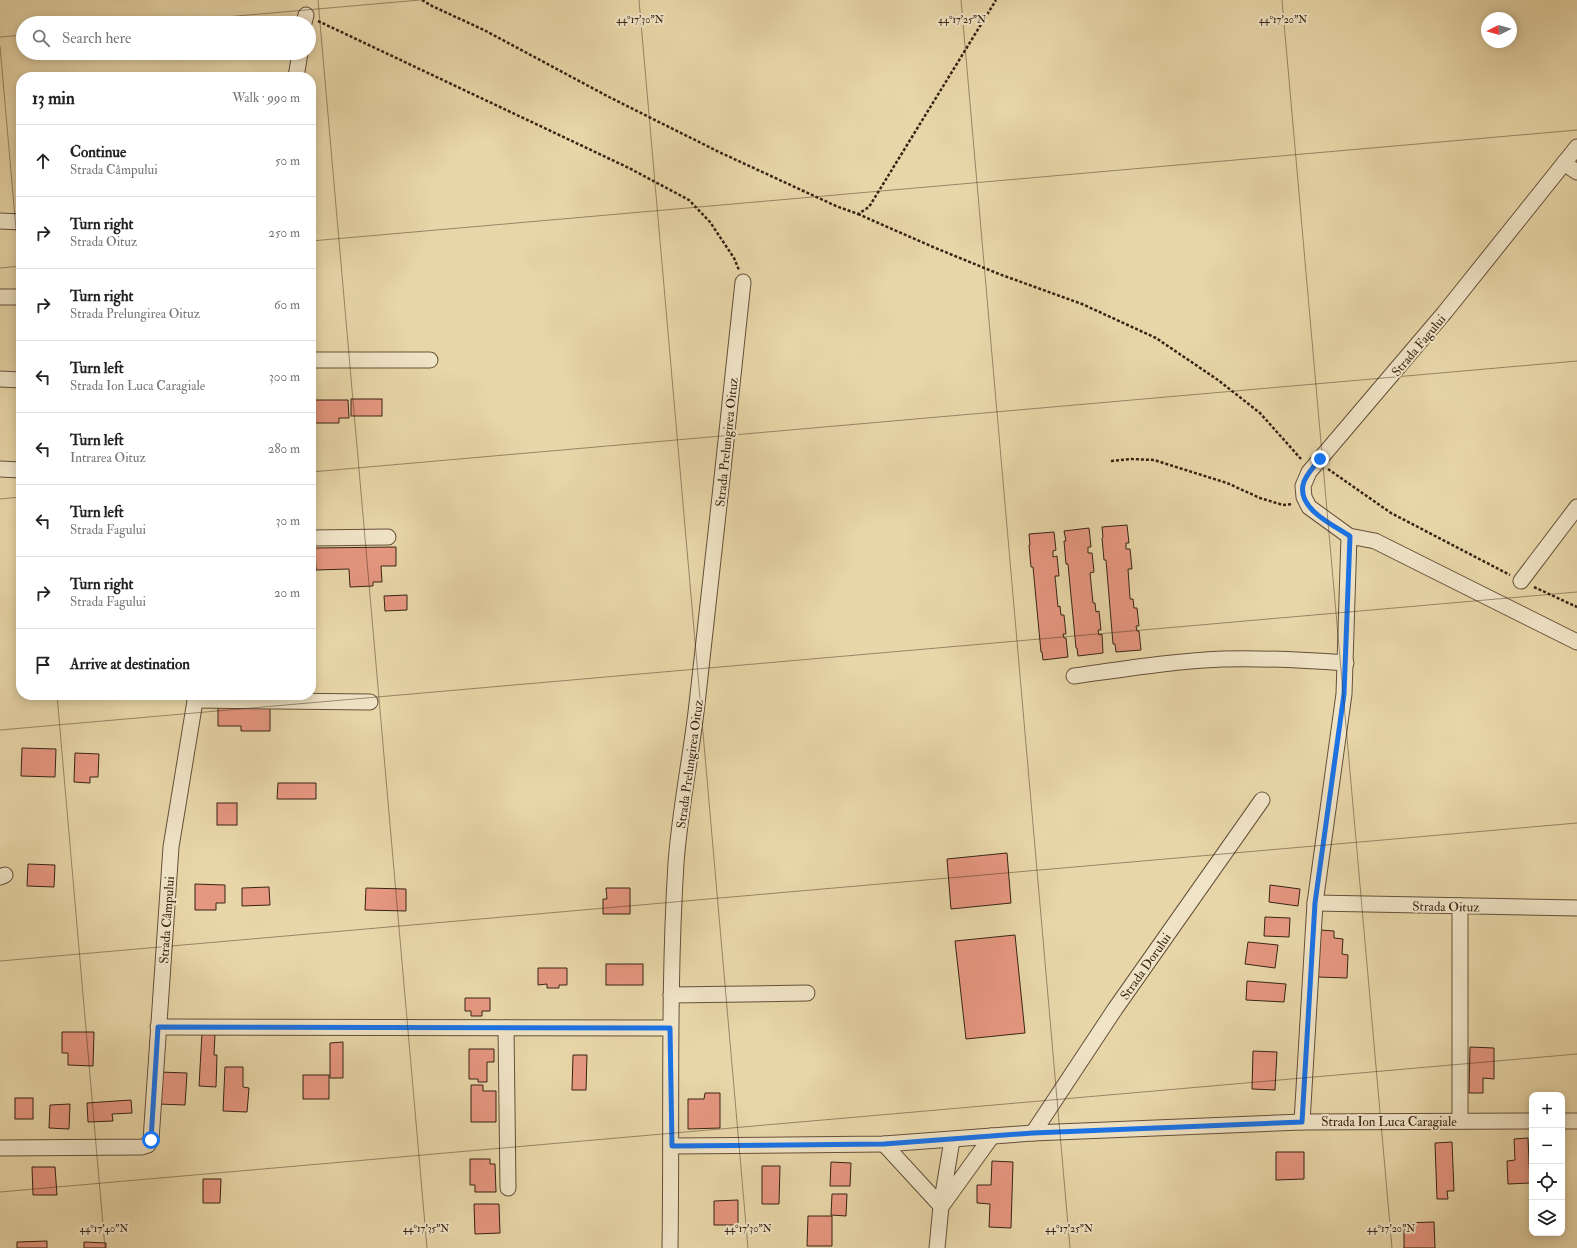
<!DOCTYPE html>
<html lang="en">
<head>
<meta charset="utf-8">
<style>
  body { margin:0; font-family:"IM FELL Double Pica",serif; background:#f6f6f6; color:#222 }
  .controls { position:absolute; right:12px; bottom:12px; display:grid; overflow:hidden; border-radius:8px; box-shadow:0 2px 10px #0003 }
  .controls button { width:36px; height:36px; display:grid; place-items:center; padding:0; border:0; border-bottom:1px solid #e0e0e0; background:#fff; color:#222; font:20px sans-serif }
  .compass { position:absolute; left:1481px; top:12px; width:36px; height:36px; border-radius:50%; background:#fff; box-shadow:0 2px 10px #0003; rotate:265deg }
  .stop { position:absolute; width:12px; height:12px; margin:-9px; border:3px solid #1a73e8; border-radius:50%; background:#fff }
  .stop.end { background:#1a73e8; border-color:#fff; box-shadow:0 1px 4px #0008 }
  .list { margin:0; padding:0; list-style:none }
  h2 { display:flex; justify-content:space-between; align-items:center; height:52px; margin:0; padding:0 16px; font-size:17px }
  h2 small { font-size:13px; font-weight:400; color:#767676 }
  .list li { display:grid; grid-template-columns:26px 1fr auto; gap:12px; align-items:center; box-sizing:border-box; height:72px; padding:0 16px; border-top:1px solid #e0e0e0 }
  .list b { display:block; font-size:15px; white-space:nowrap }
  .list p { margin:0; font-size:13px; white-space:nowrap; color:#767676 }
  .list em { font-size:13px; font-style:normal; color:#767676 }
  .icon { flex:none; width:22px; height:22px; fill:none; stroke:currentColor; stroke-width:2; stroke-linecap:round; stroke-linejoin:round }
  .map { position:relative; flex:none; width:1577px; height:1248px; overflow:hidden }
  .search { position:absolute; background:#fff; box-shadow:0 2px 10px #0003; left:16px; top:16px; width:300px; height:44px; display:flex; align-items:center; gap:10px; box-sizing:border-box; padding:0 14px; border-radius:22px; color:#767676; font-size:15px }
  .panel { position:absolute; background:#fff; box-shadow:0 2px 10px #0003; left:16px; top:72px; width:300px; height:628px; border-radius:16px }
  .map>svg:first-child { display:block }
  .building { fill:#e69780; stroke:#382314 }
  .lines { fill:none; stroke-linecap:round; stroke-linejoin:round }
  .street-casing { stroke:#645039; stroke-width:17 }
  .path { stroke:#382314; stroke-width:2.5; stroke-dasharray:3 2; stroke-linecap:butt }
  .street { stroke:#f0e4c6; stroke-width:15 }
  .route { stroke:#1a73e8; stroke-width:5 }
  .ticks { fill:none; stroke:#382314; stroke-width:1; stroke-opacity:0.45 }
  .labels { text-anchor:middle; stroke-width:4; stroke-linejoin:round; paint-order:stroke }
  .street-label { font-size:13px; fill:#382314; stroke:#f0e4c6 }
  .ticks-label { font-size:10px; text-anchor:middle; fill:#382314; stroke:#f0e4c6; stroke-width:4; stroke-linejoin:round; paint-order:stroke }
</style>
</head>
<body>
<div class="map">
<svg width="1577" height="1248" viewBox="0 0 1577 1248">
  <rect width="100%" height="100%" fill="#e8d6a8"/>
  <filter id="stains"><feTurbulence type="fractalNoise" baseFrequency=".005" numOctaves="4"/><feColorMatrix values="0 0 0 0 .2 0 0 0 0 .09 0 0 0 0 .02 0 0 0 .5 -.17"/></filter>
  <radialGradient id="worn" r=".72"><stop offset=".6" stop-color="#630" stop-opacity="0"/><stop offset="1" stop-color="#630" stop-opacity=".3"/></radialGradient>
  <g class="building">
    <rect x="351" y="399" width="31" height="17"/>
    <polygon points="311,400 348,400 349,418 339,418 339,423 311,423"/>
    <polygon points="311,500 312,500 313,518 311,518"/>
    <polygon points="1127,525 1129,543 1126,543 1126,549 1130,549 1132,569 1128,569 1130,599 1133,599 1134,608 1137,608 1139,626 1136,626 1137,631 1139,631 1141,650 1116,652 1115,644 1113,644 1106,560 1104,560 1102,538 1103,537 1102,527"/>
    <polygon points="1089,528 1091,547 1088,547 1088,553 1092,553 1094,572 1090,573 1093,603 1095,603 1096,612 1099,611 1101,630 1098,630 1099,635 1102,634 1103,653 1078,656 1077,648 1076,648 1068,564 1066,564 1064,541 1066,541 1064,531"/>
    <polygon points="1054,532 1056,550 1053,551 1053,557 1057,556 1059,576 1055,576 1058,607 1060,606 1061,615 1064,615 1066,634 1063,634 1064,638 1066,638 1068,657 1043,660 1042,652 1041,652 1033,567 1031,567 1029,545 1030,545 1029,534"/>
    <polygon points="396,547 396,566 381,566 382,582 373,582 373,586 350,587 349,569 316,570 315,548"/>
    <polygon points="407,595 407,610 385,611 384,596"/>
    <polygon points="218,707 270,707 270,731 241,731 241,726 218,726"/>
    <polygon points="22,748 56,749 55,777 21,776"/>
    <polygon points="75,753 99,754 98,777 90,777 90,783 74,782"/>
    <polygon points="278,783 316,783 316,799 277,799"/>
    <rect x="217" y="803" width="20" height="22"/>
    <polygon points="1007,853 1011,903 951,909 947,859"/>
    <polygon points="28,864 55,865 54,887 27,886"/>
    <polygon points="195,884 225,885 225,903 216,903 216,910 195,910"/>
    <polygon points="1270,885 1300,889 1298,906 1269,902"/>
    <polygon points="269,887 270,905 242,906 242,888"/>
    <polygon points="366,888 406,889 406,911 365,910"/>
    <polygon points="606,888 630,888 630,914 603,914 603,899 607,899"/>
    <polygon points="1265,917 1290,918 1289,937 1264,936"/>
    <polygon points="1321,930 1334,931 1334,938 1343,939 1342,954 1348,955 1347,978 1318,977"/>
    <polygon points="1015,935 1025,1033 966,1039 955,941"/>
    <polygon points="1248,942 1278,945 1275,968 1245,964"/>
    <rect x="606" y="964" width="37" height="21"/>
    <polygon points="538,968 567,968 567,985 559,985 559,988 547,988 547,984 538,985"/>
    <polygon points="1247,981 1286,984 1284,1002 1246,1000"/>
    <polygon points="465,998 490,998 490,1011 482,1011 482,1016 471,1016 471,1011 465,1011"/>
    <polygon points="62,1032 94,1032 93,1066 68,1065 68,1053 62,1053"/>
    <polygon points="202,1033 215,1034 214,1055 217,1055 216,1087 199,1086"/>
    <polygon points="343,1042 343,1078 330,1078 330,1043"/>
    <polygon points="1470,1047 1494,1048 1494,1079 1483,1078 1483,1093 1469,1093"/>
    <polygon points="469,1049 494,1049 494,1062 487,1062 487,1082 478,1082 478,1079 469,1079"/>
    <polygon points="1253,1051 1277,1052 1275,1090 1252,1089"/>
    <polygon points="573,1055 587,1055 586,1090 572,1090"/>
    <polygon points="225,1067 243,1067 243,1087 249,1088 247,1112 223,1111"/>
    <polygon points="159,1072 187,1073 185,1105 158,1104"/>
    <rect x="303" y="1075" width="26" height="24"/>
    <polygon points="471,1085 483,1085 483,1091 496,1091 496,1122 471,1122"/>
    <polygon points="705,1093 720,1093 720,1128 688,1129 688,1099 704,1099"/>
    <rect x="15" y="1098" width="18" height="21"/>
    <polygon points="131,1100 132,1113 112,1114 113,1121 88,1122 87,1103"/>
    <polygon points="70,1104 69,1129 49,1128 50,1105"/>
    <polygon points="1528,1138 1530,1183 1508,1184 1507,1161 1515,1160 1514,1139"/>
    <polygon points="1452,1142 1454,1191 1447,1191 1448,1199 1437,1199 1435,1143"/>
    <polygon points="1276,1152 1304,1152 1304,1179 1276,1180"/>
    <polygon points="470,1159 490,1159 490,1164 495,1164 496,1192 475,1192 475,1185 470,1185"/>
    <polygon points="992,1161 1013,1162 1011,1228 989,1227 990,1204 977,1203 977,1185 991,1185"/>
    <polygon points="831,1162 851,1163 850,1186 830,1186"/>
    <polygon points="762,1166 780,1166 779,1204 762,1204"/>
    <polygon points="32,1167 55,1167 57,1195 33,1195"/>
    <polygon points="203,1179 221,1179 220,1203 203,1203"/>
    <polygon points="832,1194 847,1194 846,1216 831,1215"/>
    <polygon points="738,1200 738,1225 714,1225 714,1201"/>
    <polygon points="474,1204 499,1204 500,1233 475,1234"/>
    <polygon points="808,1216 832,1216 832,1246 807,1246"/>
    <polygon points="1434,1222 1435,1248 1404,1248 1404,1223"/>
    <polygon points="47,1241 47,1248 17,1248 17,1242"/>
    <polygon points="84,1242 106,1243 106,1248 84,1248"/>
  </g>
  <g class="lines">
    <defs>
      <g id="street">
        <polyline points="304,23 306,15"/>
        <polyline points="296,77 300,53"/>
        <polyline points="1577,147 1445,312 1309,472 1303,486 1304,497 1309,507 1349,536 1375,541 1577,642"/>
        <polyline points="1564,163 1577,172"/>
        <polyline points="0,221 21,222"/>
        <polyline points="0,297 21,297"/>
        <polyline points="311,360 430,360"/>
        <polyline points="0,379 21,380"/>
        <polyline points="0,469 21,470"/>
        <polyline points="311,538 388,537"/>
        <polyline points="1521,581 1577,507"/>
        <path d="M1074,676C1124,669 1173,661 1223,659C1264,658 1305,660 1346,663"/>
        <polyline points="195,700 370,702"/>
        <polyline points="0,877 5,875"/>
        <polyline points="1315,903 1577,908"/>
        <polyline points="671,995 807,993"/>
        <polyline points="158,1027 670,1028"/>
        <polyline points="506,1028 508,1188"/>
        <polyline points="1460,1120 1460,906"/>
        <polyline points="1562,1121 1577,1121"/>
        <polyline points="1302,1122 1315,903 1344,694 1349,536"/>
        <polyline points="1033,1133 1115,1009 1262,800"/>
        <polyline points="884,1144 941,1206"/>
        <polyline points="672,1146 884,1144 1033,1133 1302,1122 1532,1121"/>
        <polyline points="0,1148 142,1147 148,1145 151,1140 171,847 196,695"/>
        <polyline points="943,1204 992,1136"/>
        <path d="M670,1248C672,1120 668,991 676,863C680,809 691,757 697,704C713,563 728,423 743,282"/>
        <polyline points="937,1248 941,1206 952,1140"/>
      </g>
    </defs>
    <use href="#street" class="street-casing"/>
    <g class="path">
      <polyline points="422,0 432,6 484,30 609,97 719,152 836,206 858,214 869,207 996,0"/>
      <polyline points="318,21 629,168 689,200 710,222 734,258 739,270"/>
      <polyline points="858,214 933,247 999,274 1082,304 1156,338 1218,380 1260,413 1301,459"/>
      <polyline points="1111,461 1131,459 1154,460 1227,483 1260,498 1283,505 1293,504"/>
      <polyline points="1328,469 1391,513 1510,575"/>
      <polyline points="1534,587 1577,607"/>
    </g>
    <use href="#street" class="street"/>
  </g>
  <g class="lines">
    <path class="route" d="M151,1140L158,1027L670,1028L672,1146L884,1144L1033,1133L1302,1122L1315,903L1344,694L1350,536C1333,525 1298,509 1303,485C1305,475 1314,467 1320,459"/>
  </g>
  <path class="ticks" d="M318,0L427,1248M639,0L748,1248M961,0L1070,1248M1282,0L1392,1248M157,23L420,0M0,37L23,35M0,46L21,286M311,241L1577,130M0,268L21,266M311,472L1577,361M0,499L21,497M57,695L105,1248M0,730L1577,592M0,961L1577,823M0,1192L1577,1054"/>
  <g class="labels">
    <g class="street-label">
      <text transform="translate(1418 345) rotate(-50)" y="5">Strada Fagului</text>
      <text transform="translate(726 442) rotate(-84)" y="5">Strada Prelungirea Oituz</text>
      <text transform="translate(689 764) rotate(-82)" y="5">Strada Prelungirea Oituz</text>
      <text transform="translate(1446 906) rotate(1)" y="5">Strada Oituz</text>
      <text transform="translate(166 920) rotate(-86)" y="5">Strada Câmpului</text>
      <text transform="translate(1145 966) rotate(-55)" y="5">Strada Dorului</text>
      <text x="1389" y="1126">Strada Ion Luca Caragiale</text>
    </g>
  </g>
  <g class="ticks-label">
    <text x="640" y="23">44°17'30"N</text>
    <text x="962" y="23">44°17'25"N</text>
    <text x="1283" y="23">44°17'20"N</text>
    <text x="104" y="1232">44°17'40"N</text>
    <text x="426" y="1232">44°17'35"N</text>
    <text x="748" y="1232">44°17'30"N</text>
    <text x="1069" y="1232">44°17'25"N</text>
    <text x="1391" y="1232">44°17'20"N</text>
  </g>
  <rect width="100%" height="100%" filter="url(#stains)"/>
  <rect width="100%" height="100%" fill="url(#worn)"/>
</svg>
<div class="controls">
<button>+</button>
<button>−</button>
<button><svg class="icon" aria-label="locate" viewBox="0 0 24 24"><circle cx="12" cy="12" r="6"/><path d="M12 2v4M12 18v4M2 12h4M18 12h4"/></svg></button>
<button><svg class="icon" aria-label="layers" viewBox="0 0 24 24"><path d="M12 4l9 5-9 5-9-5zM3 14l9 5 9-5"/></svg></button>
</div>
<svg class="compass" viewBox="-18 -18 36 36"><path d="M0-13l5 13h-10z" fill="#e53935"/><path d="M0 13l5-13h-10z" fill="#767676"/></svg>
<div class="stop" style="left:151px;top:1140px"></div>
<div class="stop end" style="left:1320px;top:459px"></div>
<div class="search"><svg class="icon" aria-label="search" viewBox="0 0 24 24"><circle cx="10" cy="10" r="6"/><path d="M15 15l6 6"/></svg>Search here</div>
<section class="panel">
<h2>13 min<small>Walk · 990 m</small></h2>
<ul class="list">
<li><svg class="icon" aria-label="ahead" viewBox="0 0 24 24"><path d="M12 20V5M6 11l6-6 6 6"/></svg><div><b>Continue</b><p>Strada Câmpului</p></div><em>50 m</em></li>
<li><svg class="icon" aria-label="right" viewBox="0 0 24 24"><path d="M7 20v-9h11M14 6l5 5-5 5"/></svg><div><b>Turn right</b><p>Strada Oituz</p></div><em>250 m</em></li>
<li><svg class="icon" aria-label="right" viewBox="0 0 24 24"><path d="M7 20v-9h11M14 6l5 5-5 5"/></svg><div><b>Turn right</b><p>Strada Prelungirea Oituz</p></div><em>60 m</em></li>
<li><svg class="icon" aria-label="left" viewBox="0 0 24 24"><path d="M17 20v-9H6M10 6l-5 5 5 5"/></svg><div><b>Turn left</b><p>Strada Ion Luca Caragiale</p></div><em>300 m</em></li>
<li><svg class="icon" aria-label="left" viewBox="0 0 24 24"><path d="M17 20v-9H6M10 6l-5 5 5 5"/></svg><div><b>Turn left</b><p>Intrarea Oituz</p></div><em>280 m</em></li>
<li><svg class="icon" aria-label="left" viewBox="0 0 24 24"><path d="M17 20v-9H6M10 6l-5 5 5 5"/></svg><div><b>Turn left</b><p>Strada Fagului</p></div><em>30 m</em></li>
<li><svg class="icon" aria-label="right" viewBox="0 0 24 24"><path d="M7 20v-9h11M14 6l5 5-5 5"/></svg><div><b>Turn right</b><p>Strada Fagului</p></div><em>20 m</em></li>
<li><svg class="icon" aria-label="arrive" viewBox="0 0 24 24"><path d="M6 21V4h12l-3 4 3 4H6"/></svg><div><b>Arrive at destination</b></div></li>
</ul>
</section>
</div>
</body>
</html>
